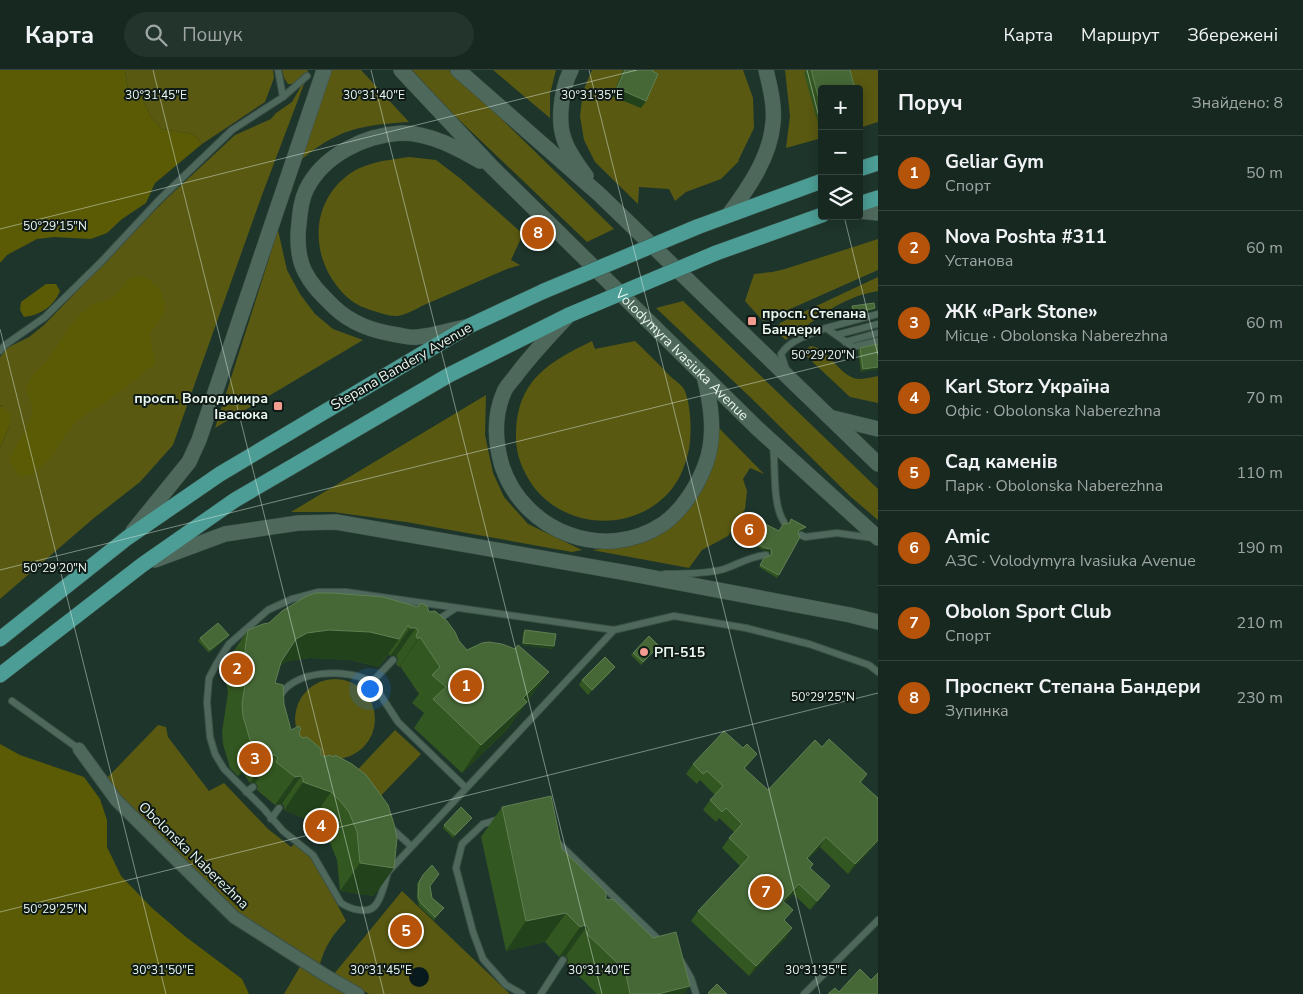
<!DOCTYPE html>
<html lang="uk">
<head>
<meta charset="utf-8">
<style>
  body { margin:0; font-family:"Nunito Sans",sans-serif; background:#23342d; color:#f1f3f6 }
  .controls { position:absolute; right:15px; top:15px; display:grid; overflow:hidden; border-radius:5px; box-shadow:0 2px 12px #0003 }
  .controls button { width:45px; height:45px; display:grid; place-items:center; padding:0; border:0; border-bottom:1px solid #35443e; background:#162820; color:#f1f3f6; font:25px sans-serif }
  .you { position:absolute; left:369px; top:618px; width:18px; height:18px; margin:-12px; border:4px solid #fff; border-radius:50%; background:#1a73e8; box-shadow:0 0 0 8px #1a73e833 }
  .badge { display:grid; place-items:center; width:32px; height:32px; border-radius:50%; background:#b45309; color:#fff; font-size:16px; font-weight:700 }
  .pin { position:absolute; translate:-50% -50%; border:2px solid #fff; box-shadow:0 1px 5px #0006 }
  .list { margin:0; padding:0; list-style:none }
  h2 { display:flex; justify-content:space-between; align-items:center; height:65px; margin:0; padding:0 20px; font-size:21px }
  h2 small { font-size:16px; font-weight:400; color:#9ea6a5 }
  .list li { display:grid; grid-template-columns:32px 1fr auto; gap:15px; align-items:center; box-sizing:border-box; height:75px; padding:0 20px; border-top:1px solid #35443e }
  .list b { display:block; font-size:19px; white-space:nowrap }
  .list p { margin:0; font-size:16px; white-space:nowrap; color:#9ea6a5 }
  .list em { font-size:16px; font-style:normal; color:#9ea6a5 }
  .icon { flex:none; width:28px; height:28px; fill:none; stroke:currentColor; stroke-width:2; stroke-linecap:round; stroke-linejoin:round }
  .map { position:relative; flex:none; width:878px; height:924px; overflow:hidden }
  header { display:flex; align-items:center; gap:30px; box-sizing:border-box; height:70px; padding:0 25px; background:#162820; border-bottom:1px solid #35443e }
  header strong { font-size:24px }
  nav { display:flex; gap:28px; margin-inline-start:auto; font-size:18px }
  .search { width:350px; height:45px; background:#23342d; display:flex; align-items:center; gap:12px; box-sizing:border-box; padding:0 18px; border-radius:28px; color:#9ea6a5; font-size:19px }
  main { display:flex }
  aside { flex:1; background:#162820 }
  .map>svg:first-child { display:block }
  .green { fill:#595912 }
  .forest { fill:#5b5b06 }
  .water { fill:#091a1e }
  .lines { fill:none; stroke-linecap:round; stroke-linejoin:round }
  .lane-casing { stroke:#3c5148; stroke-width:8 }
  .street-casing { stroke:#3c5148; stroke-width:14 }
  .secondary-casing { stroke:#3c5148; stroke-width:16 }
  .primary-casing { stroke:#3c5148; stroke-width:16 }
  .lane { stroke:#4f685c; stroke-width:6 }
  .street { stroke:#4f685c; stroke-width:12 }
  .secondary { stroke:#4f685c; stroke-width:15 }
  .primary { stroke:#4b9d95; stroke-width:15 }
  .primary-bridge-casing { stroke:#3c5148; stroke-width:16; stroke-linecap:butt }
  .primary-bridge { stroke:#4b9d95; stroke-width:15 }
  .wall { fill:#335720 }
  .shaded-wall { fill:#22421b }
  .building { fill:#466836; stroke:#607f53 }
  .ticks { fill:none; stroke:#e9f7f0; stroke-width:1; stroke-opacity:0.45 }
  .poi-dot { fill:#f59c91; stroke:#101a16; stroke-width:2 }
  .labels { text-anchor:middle; stroke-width:4; stroke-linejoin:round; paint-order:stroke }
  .poi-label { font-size:14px; font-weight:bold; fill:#e9f7f0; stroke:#101a16; text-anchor:start }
  .street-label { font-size:14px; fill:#e9f7f0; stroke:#101a16 }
  .ticks-label { font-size:12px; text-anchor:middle; fill:#e9f7f0; stroke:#101a16; stroke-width:4; stroke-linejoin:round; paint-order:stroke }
</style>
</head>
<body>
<header>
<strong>Карта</strong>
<div class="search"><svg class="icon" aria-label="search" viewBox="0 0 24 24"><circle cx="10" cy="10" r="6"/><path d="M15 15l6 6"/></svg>Пошук</div>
<nav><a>Карта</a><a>Маршрут</a><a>Збережені</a></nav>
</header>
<main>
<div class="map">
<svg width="878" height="924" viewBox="0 0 878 924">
  <rect width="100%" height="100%" fill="#1e352b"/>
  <g class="green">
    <polygon points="125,0 273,0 274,8 265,32 202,74 194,64 162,59 151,47 141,26 128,20"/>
    <polygon points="282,0 308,0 307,4 294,14 288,14 284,8"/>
    <path d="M330,0H361L409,52C361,55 337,59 300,91Z"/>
    <polygon points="412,0 449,0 476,24 614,159 587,172 456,47"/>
    <polygon points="493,0 556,0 550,24 550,48"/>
    <polygon points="592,0 743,0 753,28 754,58 738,91 740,90 721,109 686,122 675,131 669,119 639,117 638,134 595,92 584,70 580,46 583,21"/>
    <polygon points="785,0 878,0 878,52 859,58 859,19 822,19 822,68 786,78 790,46"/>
    <polygon points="307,6 262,125 173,375 140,412 94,448 0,529 0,378 10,355 2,336 0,335 0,287 7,278 29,267 44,255 163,132 235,65 271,49 276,43 292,32"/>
    <path d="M409,87L436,90L461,109L523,164L511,190L520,195L507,199C479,211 452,223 424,235C416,239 404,246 396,246C390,246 383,244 377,242C367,239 355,235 347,227C311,194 307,136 348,105C365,92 389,90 409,87Z"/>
    <polygon points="278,160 287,200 300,224 315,244 333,259 363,270 215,358"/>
    <polygon points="878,169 878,200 763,251 745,231 754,204 772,202 785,199"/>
    <path d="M878,207V221C838,228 818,249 786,270L775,261L780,253Z"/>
    <polygon points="683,231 878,419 878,450 851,427 749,326 656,238"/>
    <path d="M592,271L595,279L635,271C647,283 659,294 670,306C674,310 681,314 684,319C691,334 692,362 689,379C686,393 681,408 671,420C635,463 566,460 533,416C522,400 515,383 516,363C517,310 549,292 592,271Z"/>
    <path d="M811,276C830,279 838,306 858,309C864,309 872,307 878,306V333L850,327L803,283L806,279Z"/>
    <polygon points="486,325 485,365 493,403 504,427 528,454 582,480 572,482 406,452 333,442 291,442"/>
    <polygon points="717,356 764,404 750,398 743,409 747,421 745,439 728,466 702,480 689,498 592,480 627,476 657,466 683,445"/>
    <circle cx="335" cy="649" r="40"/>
    <path d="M158,655L166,657L168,667L209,721L224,713L268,759L291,777L295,773L312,787L346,851C333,864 325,876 320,894L236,844L116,726L108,707Z"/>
    <polygon points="395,660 421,684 373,734 348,710"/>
    <polygon points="402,821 510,924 369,924 334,904"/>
    <polygon points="301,895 351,924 284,924"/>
  </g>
  <g class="forest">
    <polygon points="0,0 125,0 128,20 141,26 151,47 162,59 194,64 202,74 155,113 146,133 122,149 107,163 91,169 54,167 37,169 7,185 0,193"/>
    <polygon points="137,206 148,208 161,221 165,233 164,245 150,263 155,294 113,327 76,351 53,384 34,404 19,407 10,393 13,381 27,357 33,338 26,319 32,305 45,293 77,247 92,234 111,229 122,218 127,209"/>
    <path d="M46,214H56L60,221C54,236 41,245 24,247L20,240L21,232Z"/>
    <polygon points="0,335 10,344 10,355 0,378"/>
    <polygon points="0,674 20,685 84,707 100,729 107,750 107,777 121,806 152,838 186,867 242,909 249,924 0,924"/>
  </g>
  <circle class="water" cx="419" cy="907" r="10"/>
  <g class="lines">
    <defs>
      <g id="lane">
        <polyline points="278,0 283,27 285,25"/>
        <polyline points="826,258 878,244"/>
        <polyline points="836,265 878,254"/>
        <polyline points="845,272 878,263"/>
        <polyline points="0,281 5,275 45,247 102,191 159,130 232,60 283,27 307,6"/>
        <path d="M786,299L781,284C791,269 809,265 826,258L853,277L878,271"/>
        <path d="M773,376C776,398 772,434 784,452"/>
        <polyline points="801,465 805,467 837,463 873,468"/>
        <path d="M664,504C682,504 707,504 724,499C739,494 750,486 766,485"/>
        <polyline points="436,551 456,538"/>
        <path d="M614,560L388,802C385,811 383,824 377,833C370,846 350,839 341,833L313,785L283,761L263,738L224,699L215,684L210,667L207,632L209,608L217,593L229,574L268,540L292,529L318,522H346L614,560L674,546L746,558L809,574L869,595L878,602"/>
        <polyline points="372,612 398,652 466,718"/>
        <path d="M279,628C292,599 347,598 372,612L393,590"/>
        <polyline points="12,631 79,679"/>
        <polyline points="246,722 253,717"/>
        <polyline points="271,749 279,738"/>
        <polyline points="500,749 483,754 462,774 456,798 473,862 483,889 506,915 522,924"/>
        <polyline points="390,757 411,776"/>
        <polyline points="557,772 661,872"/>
        <polyline points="681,891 691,908 696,924"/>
        <polyline points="541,924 563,890"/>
        <polyline points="804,924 878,850"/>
      </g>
      <polyline id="street" points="79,679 116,730 234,847 325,905 358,924"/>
      <g id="secondary">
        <path id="s1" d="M401,0L491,96L757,358L878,468"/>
        <polyline points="458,0 600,125 878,394"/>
        <path d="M571,0C562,17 557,50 564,69C568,82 578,95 586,106"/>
        <polyline points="859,141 878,143"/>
        <path d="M730,143C749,117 770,87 773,53C775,36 770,17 766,0"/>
        <path d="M567,247C550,265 532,284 517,304C513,310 506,316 504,322C493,347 495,372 502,396C524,462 604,493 663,454C683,440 698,415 706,393C716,365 711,334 704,306"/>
        <path d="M465,257C450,260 433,266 417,267C411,268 404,266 398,265C373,261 352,254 334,237C323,226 312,216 305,202C298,188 297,169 299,153C300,142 301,131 306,120C323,85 365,65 402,63C430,63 457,78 480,91"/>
        <polyline points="833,348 878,359"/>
        <polyline points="133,461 189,392 199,370 324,0"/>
        <polyline points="155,490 225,464 298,453 336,452 633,504 850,545 878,552"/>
      </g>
      <g id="primary">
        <polyline points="859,99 878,93"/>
        <polyline points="859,134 878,128"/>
        <polyline points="697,157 822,111"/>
        <polyline points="716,183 822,145"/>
        <polyline points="0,569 127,468 220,404 469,256 544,221"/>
        <polyline points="0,605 142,495 235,430 449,305 569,245"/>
      </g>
    </defs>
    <use href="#lane" class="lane-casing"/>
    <use href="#street" class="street-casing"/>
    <use href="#secondary" class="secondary-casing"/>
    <use href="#primary" class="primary-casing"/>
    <use href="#lane" class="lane"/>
    <use href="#street" class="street"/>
    <use href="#secondary" class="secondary"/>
    <use href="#primary" class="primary"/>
    <defs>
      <g id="primary-bridge">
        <polyline points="544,221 697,157"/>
        <polyline points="569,245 716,183"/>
      </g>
    </defs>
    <use href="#primary-bridge" class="primary-bridge-casing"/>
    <use href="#primary-bridge" class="primary-bridge"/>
  </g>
  <g class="wall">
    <polygon points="623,0 653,0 646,31 641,38 612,26"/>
    <polygon points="806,0 850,0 822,19 822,56 819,57 804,3"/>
    <polygon points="852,236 875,238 873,240 852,246 851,239"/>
    <polygon points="878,274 878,299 861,302 858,281 860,278"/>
    <polygon points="748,448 779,461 788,453 791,449 804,460 798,462 777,508 759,497 764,488 770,486 770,482 763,480 739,466"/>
    <polygon points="429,542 467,580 529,631 524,635 507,660 462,703 414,658 424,643 412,633 419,624 400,596 399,597 396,594 398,589 396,586 390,586 389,584 379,597 350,590 310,588 288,591 280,595 275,613 284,634 291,660 299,662 300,666 321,685 325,687 333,687 335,685 352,694 374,826 340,821 337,790 329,770 322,760 311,751 284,740 284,736 282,734 275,735 257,720 258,716 255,713 250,713 243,703 238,706 230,698 223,674 222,662 228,623 225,607 229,588 248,560"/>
    <polygon points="525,560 553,579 522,575 523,563"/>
    <polygon points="229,565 227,568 209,583 198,571 200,568"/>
    <polygon points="657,578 641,595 631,585 633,583"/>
    <polygon points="611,602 588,625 579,615 582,610"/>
    <polygon points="822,677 867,704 861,713 878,772 848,804 820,777 808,789 813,794 810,798 823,826 810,840 793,824 784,833 786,868 749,906 691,851 698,841 740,796 722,778 729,768 734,762 719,748 716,752 703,740 710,730 715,725 700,710 697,714 686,704 693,694 750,693 745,699 768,720"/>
    <polygon points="502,737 562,779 606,829 684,924 597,924 567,894 568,890 566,886 563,885 559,887 545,872 506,881 481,767"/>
    <polygon points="472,748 453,768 443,758 444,755"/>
    <polygon points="423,805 430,816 432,828 444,838 434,850 419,836 417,829 417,814"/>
  </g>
  <g class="shaded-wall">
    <polygon points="617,18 646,31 641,38 612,26"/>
    <polygon points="875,238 873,240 852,246 854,243"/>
    <polygon points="878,297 878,299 861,302 863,299"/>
    <polygon points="806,457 804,460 797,462 799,460"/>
    <polygon points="765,478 771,479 770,482 763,480"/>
    <polygon points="410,558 416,558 396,586 390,586"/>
    <polygon points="329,560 370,562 399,569 379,597 350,590 310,588 288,591 276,597 296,569 307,563"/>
    <polygon points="229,565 227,568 209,583 210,580"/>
    <polygon points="420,567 400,596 399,597 418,569"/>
    <polygon points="523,573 554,576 553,579 522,575"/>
    <polygon points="615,597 611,602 588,625 592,620"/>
    <polygon points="549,602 507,660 462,703 481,675 523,628"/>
    <polygon points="263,675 243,703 238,706 258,678"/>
    <polygon points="757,684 750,693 737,708 744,698"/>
    <polygon points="270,685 275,685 255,713 250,713"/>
    <polygon points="301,706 282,734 275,735 295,707"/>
    <polygon points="303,712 331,722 311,751 284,740"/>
    <polygon points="826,767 820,777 800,798 807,788"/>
    <polygon points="878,770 878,772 848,804 855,794"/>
    <polygon points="360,793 394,798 374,826 340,821"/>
    <polygon points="799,814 793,824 776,841 783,831"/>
    <polygon points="830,816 823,826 810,840 817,831"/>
    <polygon points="566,843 545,872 506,881 526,851"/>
    <polygon points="584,855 587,856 566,886 563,885 559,887 580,857"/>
    <polygon points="792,858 786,868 749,906 756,896"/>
    <polygon points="690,916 684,924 658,924"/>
  </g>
  <g class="building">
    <polygon points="625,0 653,0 652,1 658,4 646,31 617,18"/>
    <polygon points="811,0 850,0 855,19 822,19 822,40"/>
    <polygon points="874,233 875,238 854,243 852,236"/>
    <polygon points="878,274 878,297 863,299 860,278"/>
    <polygon points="750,446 779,461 783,454 790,453 791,449 806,457 799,460 798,463 800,467 779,505 760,495 764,488 772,485 771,479 765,478 740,463"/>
    <polygon points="315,523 332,523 383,527 418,537 421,533 427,536 429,542 435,541 447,551 455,562 459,571 467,580 482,573 489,572 502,574 515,579 518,575 549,602 523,628 527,632 481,675 433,629 446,617 432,605 440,597 420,567 418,569 416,566 418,561 416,558 410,558 408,555 399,569 370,562 329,560 307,563 296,569 281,592 275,613 283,615 284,634 291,660 299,656 301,659 299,662 300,666 303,668 307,667 321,679 321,685 325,687 329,685 334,687 335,685 352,694 366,705 375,717 388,735 394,754 397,768 394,798 360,793 357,762 349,742 341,732 331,722 303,712 303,708 301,706 295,707 276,692 278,688 275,685 270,685 263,675 258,678 250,670 243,646 242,634 248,595 245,579 248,560 263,554 269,553 282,541 305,527"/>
    <polygon points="218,553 229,565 210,580 200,568"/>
    <polygon points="525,560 556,564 554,576 523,573"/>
    <polygon points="649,566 659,576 643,592 633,583"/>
    <polygon points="605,587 615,597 592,620 582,610"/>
    <polygon points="724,661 743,678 747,674 757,684 744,698 768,720 815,670 822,677 829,669 867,704 860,712 878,728 878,770 855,794 826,767 807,788 813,794 810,798 830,816 817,831 799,814 783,831 793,840 784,850 792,858 756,896 698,841 749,787 729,768 742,754 726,738 722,742 710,730 723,716 707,701 703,704 693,694"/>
    <polygon points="551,726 562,779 606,822 606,829 609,830 613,829 653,868 676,862 690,916 658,924 630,924 625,900 587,864 589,860 587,856 584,855 580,857 566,843 526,851 502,737"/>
    <polygon points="461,737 472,748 455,765 444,755"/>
    <polygon points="432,795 439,804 430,816 432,828 444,838 435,847 421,833 418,827 419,812 423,805"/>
    <polygon points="860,899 871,910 878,903 878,924 828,924 835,918 839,922"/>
    <polygon points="717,914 727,924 710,924 708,923"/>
  </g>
  <path class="ticks" d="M153,0L384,924M371,0L602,924M589,0L820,924M807,0L822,59M844,146L878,285M0,159L637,0M0,259L166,924M0,500L878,282M0,842L878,623"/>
  <g class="poi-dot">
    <rect x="747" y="246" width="10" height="10" rx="2.5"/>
    <rect x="273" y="331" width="10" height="10" rx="2.5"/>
    <circle cx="644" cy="582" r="5"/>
  </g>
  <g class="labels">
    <g class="poi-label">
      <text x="762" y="248">просп. Степана<tspan x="762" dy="16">Бандери</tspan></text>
      <text x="268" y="333" text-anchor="end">просп. Володимира<tspan x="268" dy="16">Івасюка</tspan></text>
      <text x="654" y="587">РП-515</text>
    </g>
    <g class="street-label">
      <text dy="5" stroke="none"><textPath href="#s1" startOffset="400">Volodymyra Ivasiuka Avenue</textPath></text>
      <text transform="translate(401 296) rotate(-30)" y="5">Stepana Bandery Avenue</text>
      <text transform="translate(194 785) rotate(44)" y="5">Obolonska Naberezhna</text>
    </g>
  </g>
  <g class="ticks-label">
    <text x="156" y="29">30°31'45"E</text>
    <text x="374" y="29">30°31'40"E</text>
    <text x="592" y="29">30°31'35"E</text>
    <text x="55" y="160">50°29'15"N</text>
    <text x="823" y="289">50°29'20"N</text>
    <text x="55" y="502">50°29'20"N</text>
    <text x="823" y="631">50°29'25"N</text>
    <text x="55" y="843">50°29'25"N</text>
    <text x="163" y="904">30°31'50"E</text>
    <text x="381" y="904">30°31'45"E</text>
    <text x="599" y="904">30°31'40"E</text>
    <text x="816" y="904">30°31'35"E</text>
  </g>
</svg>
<div class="controls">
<button>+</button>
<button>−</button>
<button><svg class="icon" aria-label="layers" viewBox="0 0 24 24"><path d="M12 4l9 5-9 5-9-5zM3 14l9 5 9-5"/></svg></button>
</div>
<div class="you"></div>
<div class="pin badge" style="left:466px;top:616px">1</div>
<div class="pin badge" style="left:237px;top:599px">2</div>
<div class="pin badge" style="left:255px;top:689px">3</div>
<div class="pin badge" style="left:321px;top:756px">4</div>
<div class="pin badge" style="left:406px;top:861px">5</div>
<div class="pin badge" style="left:749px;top:460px">6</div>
<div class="pin badge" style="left:766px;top:822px">7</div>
<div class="pin badge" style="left:538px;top:163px">8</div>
</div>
<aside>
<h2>Поруч<small>Знайдено: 8</small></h2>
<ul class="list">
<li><span class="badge">1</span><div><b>Geliar Gym</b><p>Спорт</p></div><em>50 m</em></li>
<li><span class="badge">2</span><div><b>Nova Poshta #311</b><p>Установа</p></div><em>60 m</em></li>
<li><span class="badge">3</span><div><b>ЖК «Park Stone»</b><p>Місце · Obolonska Naberezhna</p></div><em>60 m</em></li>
<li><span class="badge">4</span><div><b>Karl Storz Україна</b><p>Офіс · Obolonska Naberezhna</p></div><em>70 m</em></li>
<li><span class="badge">5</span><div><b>Сад каменів</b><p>Парк · Obolonska Naberezhna</p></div><em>110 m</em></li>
<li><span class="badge">6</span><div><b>Amic</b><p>АЗС · Volodymyra Ivasiuka Avenue</p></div><em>190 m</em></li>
<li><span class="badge">7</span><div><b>Obolon Sport Club</b><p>Спорт</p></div><em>210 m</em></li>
<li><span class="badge">8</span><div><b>Проспект Степана Бандери</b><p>Зупинка</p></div><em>230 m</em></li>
</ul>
</aside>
</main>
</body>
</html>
